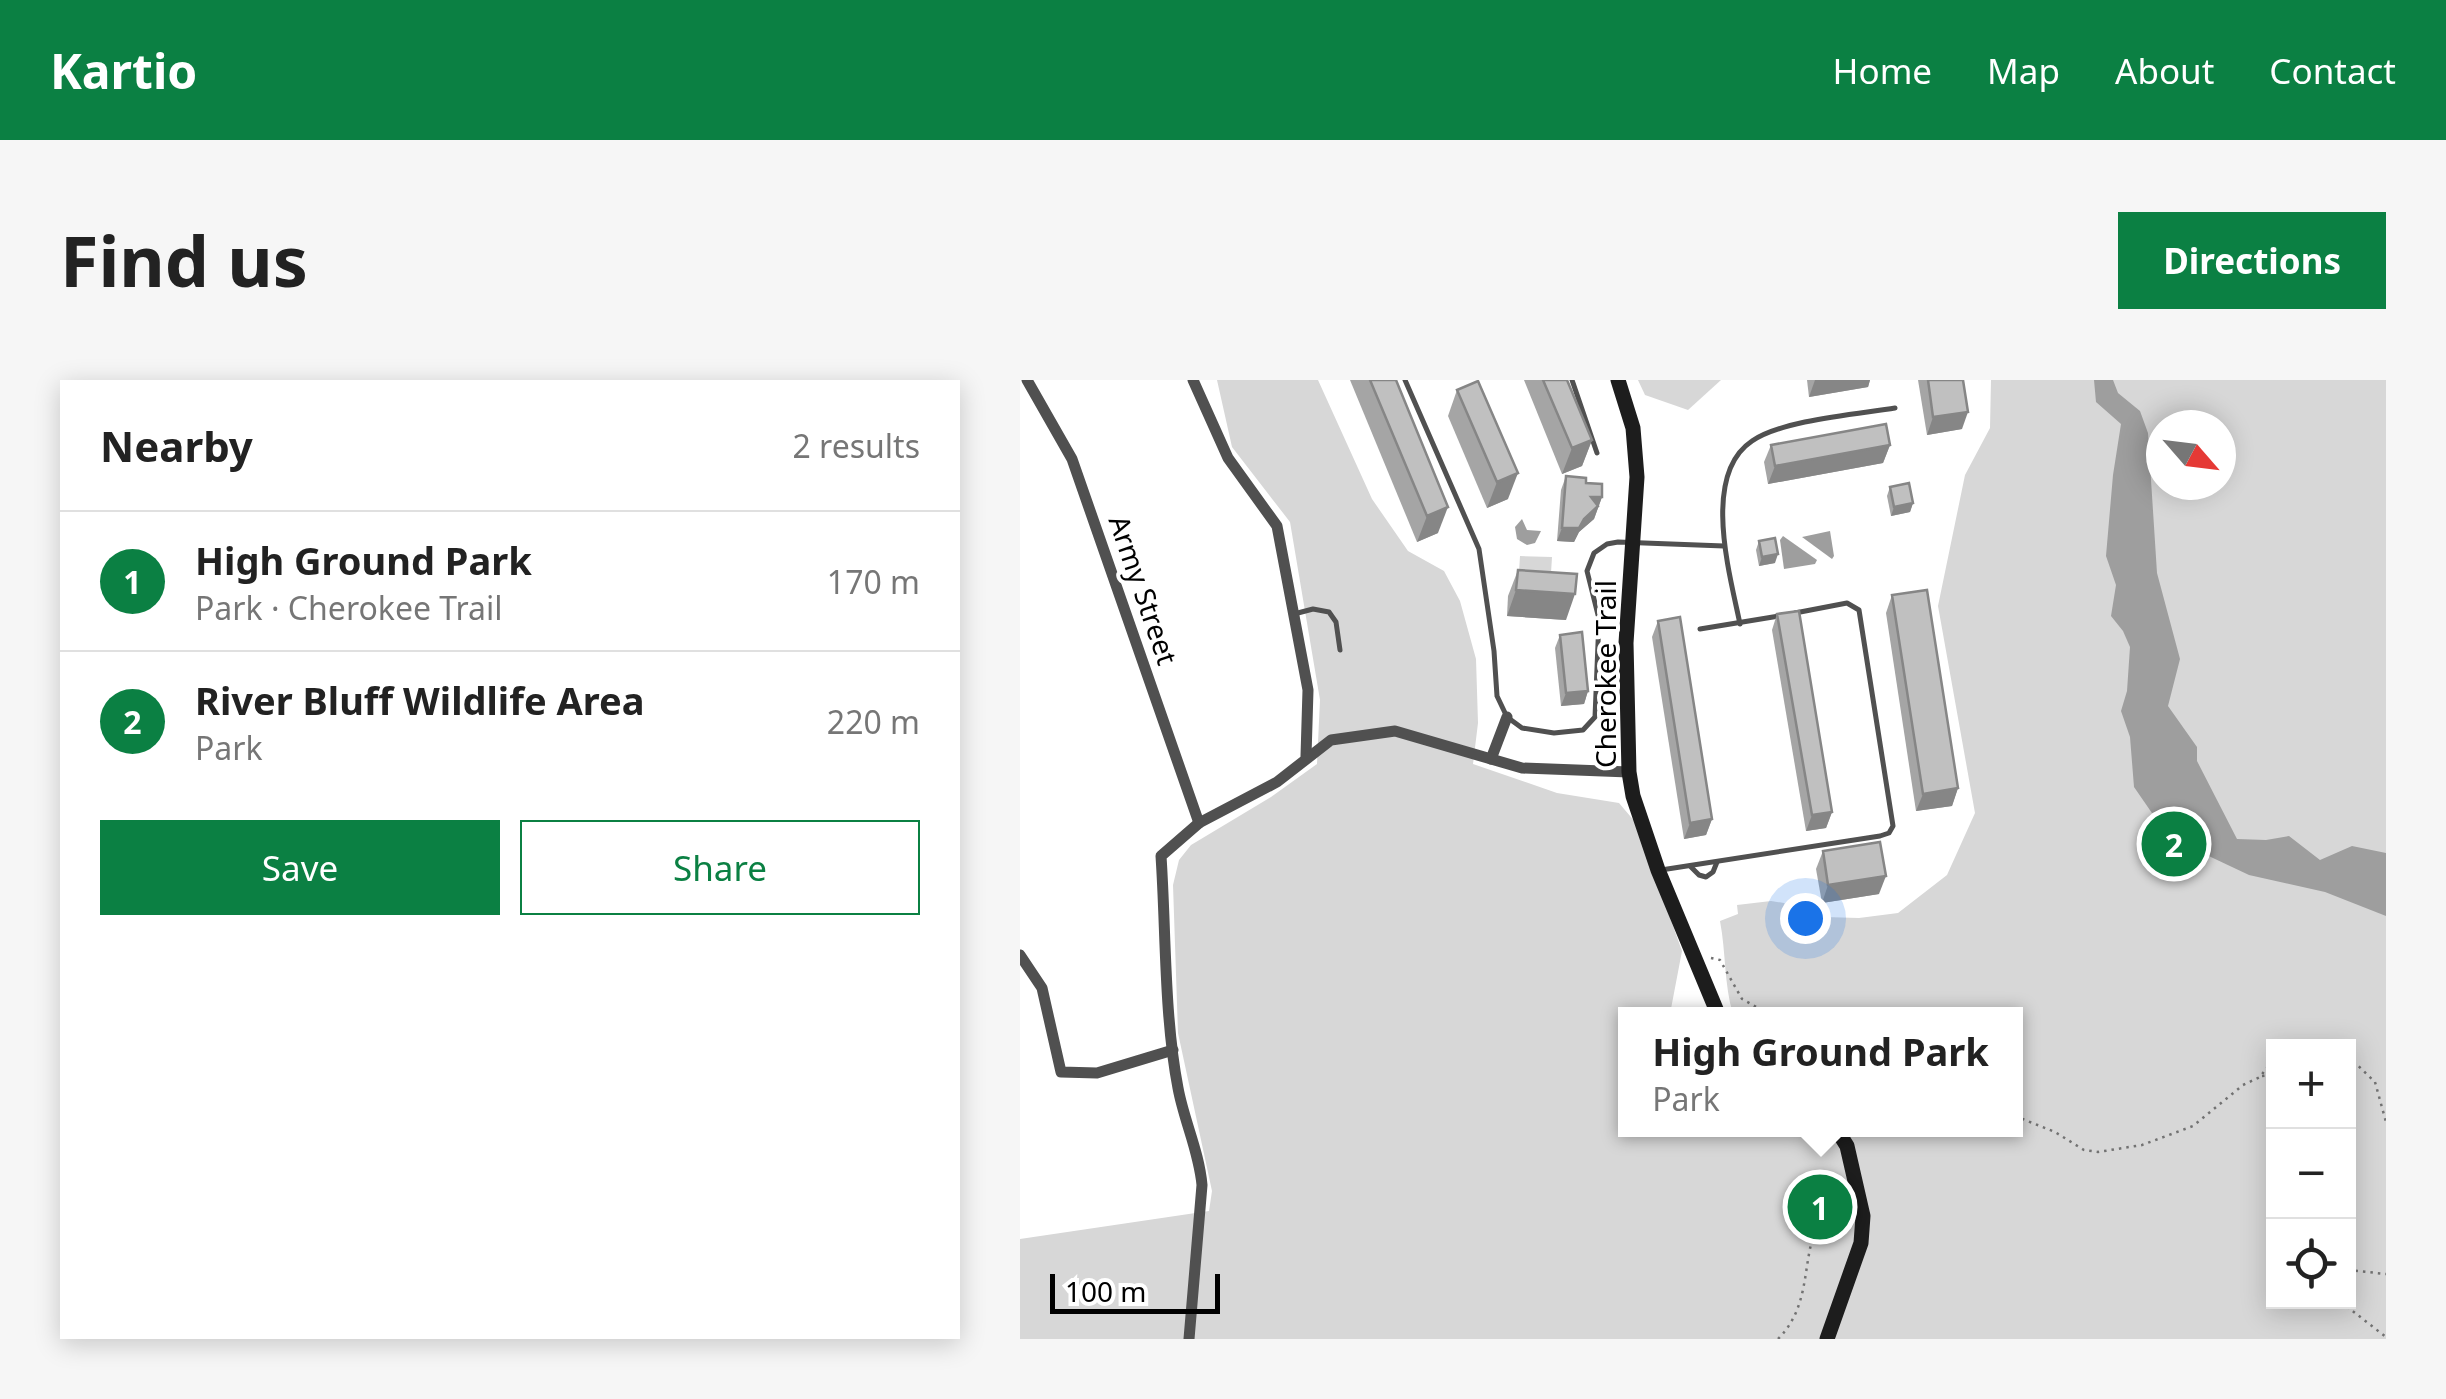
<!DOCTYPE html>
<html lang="en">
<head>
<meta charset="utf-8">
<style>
  body { margin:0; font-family:"Noto Sans",sans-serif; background:#f6f6f6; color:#222 }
  .controls { position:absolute; right:30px; bottom:30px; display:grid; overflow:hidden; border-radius:0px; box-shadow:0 5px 25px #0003 }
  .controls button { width:90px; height:90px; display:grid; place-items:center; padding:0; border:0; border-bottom:2px solid #e0e0e0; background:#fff; color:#222; font:50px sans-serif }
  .compass { position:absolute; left:1126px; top:30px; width:90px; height:90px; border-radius:50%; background:#fff; box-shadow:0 5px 25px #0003; rotate:118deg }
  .scale { position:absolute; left:30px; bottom:25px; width:170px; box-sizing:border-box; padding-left:10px; border:5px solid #000; border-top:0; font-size:28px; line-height:35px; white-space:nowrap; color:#000; -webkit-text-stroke:8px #fff; paint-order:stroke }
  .you { position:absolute; left:785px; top:538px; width:35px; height:35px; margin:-25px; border:8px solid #fff; border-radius:50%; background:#1a73e8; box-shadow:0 0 0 15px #1a73e833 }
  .badge { display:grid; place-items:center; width:65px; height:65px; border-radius:50%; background:#0b8043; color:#fff; font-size:32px; font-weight:700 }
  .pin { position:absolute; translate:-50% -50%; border:5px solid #fff; box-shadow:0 2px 10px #0006 }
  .popup { position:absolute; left:598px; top:627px; width:405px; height:130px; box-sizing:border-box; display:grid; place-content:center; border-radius:0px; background:#fff; filter:drop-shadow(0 2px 8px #0005); font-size:32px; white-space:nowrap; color:#767676 }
  .popup b { font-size:38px; color:#222 }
  .popup::after { content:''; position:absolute; left:50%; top:100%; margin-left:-20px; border:20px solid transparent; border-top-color:#fff }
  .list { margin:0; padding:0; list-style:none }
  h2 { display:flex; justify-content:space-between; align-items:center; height:130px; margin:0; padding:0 40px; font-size:42px }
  h2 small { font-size:32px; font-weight:400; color:#767676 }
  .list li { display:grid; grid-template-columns:65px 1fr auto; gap:30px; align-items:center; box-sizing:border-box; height:140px; padding:0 40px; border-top:2px solid #e0e0e0 }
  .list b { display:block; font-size:38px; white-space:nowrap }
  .list p { margin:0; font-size:32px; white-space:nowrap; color:#767676 }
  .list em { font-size:32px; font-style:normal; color:#767676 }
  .actions { display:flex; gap:20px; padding:30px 40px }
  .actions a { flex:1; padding:22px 0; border:2px solid #0b8043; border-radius:0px; text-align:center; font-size:35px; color:#0b8043 }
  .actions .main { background:#0b8043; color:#fff }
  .icon { flex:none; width:55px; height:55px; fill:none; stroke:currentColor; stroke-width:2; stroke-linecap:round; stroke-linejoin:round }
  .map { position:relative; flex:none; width:1366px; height:959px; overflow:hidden; border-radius:0px }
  header { display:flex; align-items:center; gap:60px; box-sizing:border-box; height:140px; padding:0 50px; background:#0b8043; color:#fff }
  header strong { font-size:48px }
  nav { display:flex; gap:55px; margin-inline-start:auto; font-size:35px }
  .intro { display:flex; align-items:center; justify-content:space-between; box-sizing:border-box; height:240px; padding:0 60px }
  h1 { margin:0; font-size:70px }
  .button { padding:25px 45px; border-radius:0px; background:#0b8043; color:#fff; font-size:35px; font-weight:700 }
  main { display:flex; gap:60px; padding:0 60px }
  aside { flex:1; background:#fff; border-radius:0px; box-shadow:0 5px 25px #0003 }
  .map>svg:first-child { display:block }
  .green { fill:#d7d7d7; fill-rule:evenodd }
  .water { fill:#9e9e9e }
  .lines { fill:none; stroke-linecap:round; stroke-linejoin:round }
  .path { stroke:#727272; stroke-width:2.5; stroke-dasharray:2.5 5; stroke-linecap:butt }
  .lane { stroke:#505050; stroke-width:5 }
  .street { stroke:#505050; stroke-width:11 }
  .secondary { stroke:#1d1d1d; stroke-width:15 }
  .wall { fill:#a5a5a5 }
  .shaded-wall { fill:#868686 }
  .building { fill:#c0c0c0; stroke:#868686; stroke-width:2.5 }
  .labels { text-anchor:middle; stroke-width:8; stroke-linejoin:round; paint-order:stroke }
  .street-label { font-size:28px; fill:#000; stroke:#fff }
</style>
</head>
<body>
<header>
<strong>Kartio</strong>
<nav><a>Home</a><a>Map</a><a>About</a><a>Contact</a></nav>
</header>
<div class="intro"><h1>Find us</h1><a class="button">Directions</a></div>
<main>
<aside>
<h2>Nearby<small>2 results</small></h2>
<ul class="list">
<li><span class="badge">1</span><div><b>High Ground Park</b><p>Park · Cherokee Trail</p></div><em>170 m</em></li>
<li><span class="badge">2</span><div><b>River Bluff Wildlife Area</b><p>Park</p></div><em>220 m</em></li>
</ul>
<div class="actions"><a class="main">Save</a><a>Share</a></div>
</aside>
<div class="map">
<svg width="1366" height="959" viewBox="0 0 1366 959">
  <rect width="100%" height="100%" fill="#fff"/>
  <g class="green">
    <path d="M197,0H298L352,119L388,171L424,191L440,221L456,279L458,343L453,384L537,413L599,423L616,443L662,571L650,634H605V750H995V634H713C704,605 706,572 700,541L718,534L717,525L751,521L764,523L775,533L803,537L839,538L878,533L927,495L955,433L918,226L945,95L970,48L971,0H1366V959H0V859L189,831L192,811L158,653L153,505L159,480L171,465L251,417L297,384L300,320L270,142L212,67ZM1141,45H1201V105H1141ZM1254,666H1328V922H1254Z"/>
    <polygon points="618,0 701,0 668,30 625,15"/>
    <polygon points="500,176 532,177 531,193 499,192"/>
  </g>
  <g class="water">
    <polygon points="1074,0 1093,0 1098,13 1120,31 1128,53 1137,193 1160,279 1148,326 1177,367 1177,381 1217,459 1246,460 1269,456 1300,480 1332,466 1366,473 1366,536 1305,512 1229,495 1176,470 1134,436 1114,407 1110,357 1101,331 1107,311 1110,267 1103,251 1091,236 1096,205 1086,176 1093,95 1101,44 1076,22"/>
    <polygon points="502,139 507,150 521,151 515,163 507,165 497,159 495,147"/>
    <polygon points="810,151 814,176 812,179 782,157"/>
    <polygon points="763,156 797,180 795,184 764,189 760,160"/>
  </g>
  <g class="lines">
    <g class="path">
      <polyline points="691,578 700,580 722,619 749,634"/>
      <polyline points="1284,666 1309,666"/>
      <polyline points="1328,676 1355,702 1366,742"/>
      <polyline points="1242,696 1254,695"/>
      <polyline points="995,736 1035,752 1064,770 1078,772 1122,765 1173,746 1223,705 1240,697 1254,678"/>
      <polyline points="1328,890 1366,894"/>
      <polyline points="1321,922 1366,957"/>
      <path d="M758,959C797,920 777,867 807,828"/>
    </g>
    <g class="lane">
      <polyline points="385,0 459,169 474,271 477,316 487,337 502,348 534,353 563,350 575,337 579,239 567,191 574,173 587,164 598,162 704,166"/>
      <polyline points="552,0 577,73"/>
      <polyline points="274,234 293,229 309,232 316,242 320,270"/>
      <path d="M720,244C710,195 681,95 732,61C762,40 838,34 875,28"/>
      <polyline points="680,249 759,236"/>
      <polyline points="670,486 679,495 686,497 693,492 697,482"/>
      <polyline points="641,490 860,456 869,453 873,446 839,230 827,223 775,233"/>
    </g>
    <g class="street">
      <polyline points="7,0 52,79 179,443"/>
      <polyline points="173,0 208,78 257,146 288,310 286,376"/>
      <polyline points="471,379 487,337"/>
      <polyline points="0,575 22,608 41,692 77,693 153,670"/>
      <path d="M169,959L182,805C179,771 164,741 158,708C144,635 146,550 141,476L179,443L257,402L311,360L375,351L502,388L609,392"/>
    </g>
    <g class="secondary">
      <polyline points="598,0 613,48 617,97 606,263 609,392 613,416 638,490 698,634"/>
      <polyline points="807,959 841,863 843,836 827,766 817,750"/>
    </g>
  </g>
  <g class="wall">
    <polygon points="330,0 376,0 418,153 397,162"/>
    <polygon points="504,0 547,0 572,60 562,86 542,94"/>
    <polygon points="787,0 850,0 848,7 789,17"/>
    <polygon points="898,0 943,0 942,49 907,55"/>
    <polygon points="437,10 488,119 467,128 428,36"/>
    <polygon points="751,65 870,65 863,83 748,104 744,82"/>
    <polygon points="546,96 566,103 582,117 574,139 559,152 554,162 537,161 541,110"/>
    <polygon points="870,107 893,123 890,132 871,136 867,116"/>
    <polygon points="739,161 755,183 739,186 736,170"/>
    <polygon points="498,190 546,240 487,236 488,216"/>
    <polygon points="872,215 938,408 932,426 896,431 866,233"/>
    <polygon points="757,234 812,432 806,448 786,451 752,250"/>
    <polygon points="638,241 692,439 686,455 664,459 632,257"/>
    <polygon points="540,255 568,311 564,324 541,326 535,268"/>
    <polygon points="803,471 859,514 802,523 796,489"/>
  </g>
  <g class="shaded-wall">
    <polygon points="795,0 850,0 848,7 789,17"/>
    <polygon points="948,32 942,49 907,55 913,37"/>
    <polygon points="572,60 562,86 542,94 552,68"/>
    <polygon points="870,65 863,83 748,104 755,86"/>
    <polygon points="498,93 488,119 467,128 477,102"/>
    <polygon points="571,117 582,117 574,139 559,152 554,162 537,161 542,148"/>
    <polygon points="893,123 890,132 871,136 874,127"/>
    <polygon points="428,127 418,153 397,162 407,136"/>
    <polygon points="758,174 755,183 739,186 742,177"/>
    <polygon points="496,210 555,214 546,240 487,236"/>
    <polygon points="568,311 564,324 541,326 546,313"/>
    <polygon points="938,408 932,426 896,431 903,414"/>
    <polygon points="812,432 806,448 786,451 792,435"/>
    <polygon points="692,439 686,455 664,459 670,443"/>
    <polygon points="866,496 859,514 802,523 808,505"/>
  </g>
  <g class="building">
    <polygon points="350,0 376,0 428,127 407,136"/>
    <polygon points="523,0 547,0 572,60 552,68"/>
    <polygon points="908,0 943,0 948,32 913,37"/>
    <polygon points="458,1 498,93 477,102 437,10"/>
    <polygon points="866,44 870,65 755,86 751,65"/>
    <polygon points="546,96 566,98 566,103 582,104 582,117 571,117 578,126 564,139 559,148 542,148"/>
    <polygon points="889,103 893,123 874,127 870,107"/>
    <polygon points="755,158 758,174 742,177 739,161"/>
    <polygon points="498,190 557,194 555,214 496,210"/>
    <polygon points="907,210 938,408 903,414 872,215"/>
    <polygon points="779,231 812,432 792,435 757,234"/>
    <polygon points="660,237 692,439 670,443 638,241"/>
    <polygon points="562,252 568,311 546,313 540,255"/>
    <polygon points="860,462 866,496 808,505 803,471"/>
  </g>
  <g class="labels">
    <g class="street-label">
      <text transform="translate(123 210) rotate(71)" y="10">Army Street</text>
      <text transform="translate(586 294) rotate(-90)" y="10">Cherokee Trail</text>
    </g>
  </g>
</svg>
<div class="controls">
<button>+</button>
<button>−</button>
<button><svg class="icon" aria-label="locate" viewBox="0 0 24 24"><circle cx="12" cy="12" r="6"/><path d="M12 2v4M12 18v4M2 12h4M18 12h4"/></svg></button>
</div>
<svg class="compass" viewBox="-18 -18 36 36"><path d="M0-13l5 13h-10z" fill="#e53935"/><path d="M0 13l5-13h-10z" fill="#767676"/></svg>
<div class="scale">100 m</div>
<div class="you"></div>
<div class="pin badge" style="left:800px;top:827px">1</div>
<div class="popup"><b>High Ground Park</b>Park</div>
<div class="pin badge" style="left:1154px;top:464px">2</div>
</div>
</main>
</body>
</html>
